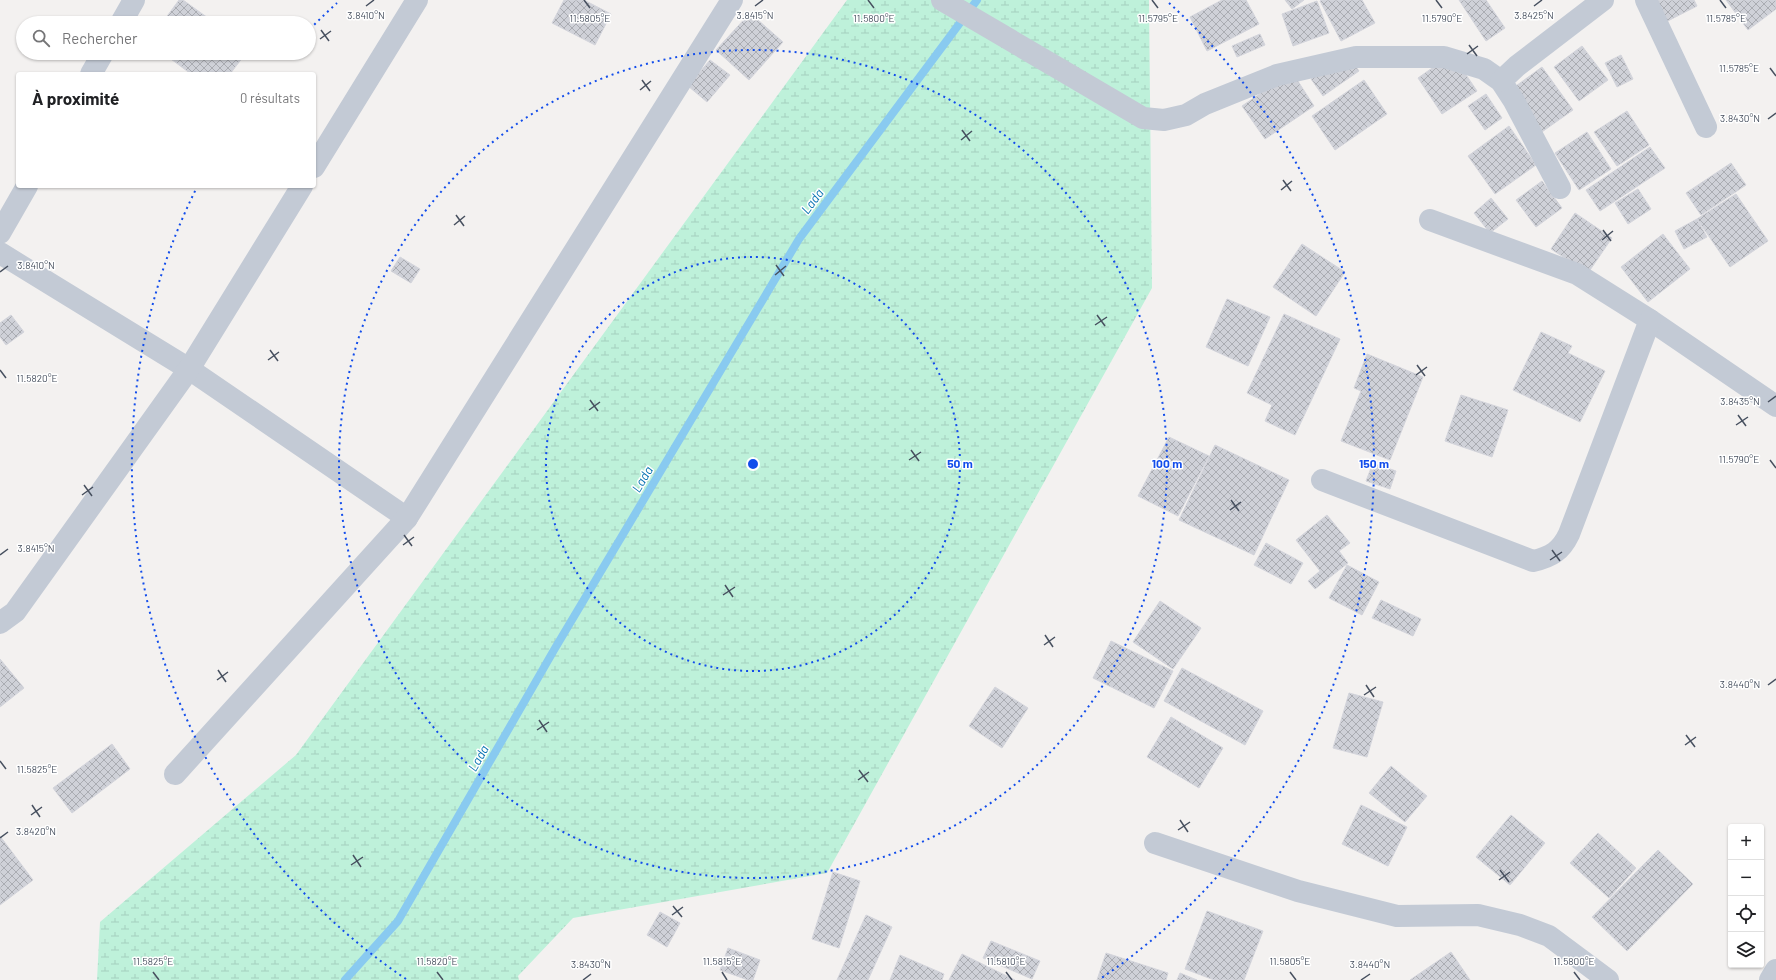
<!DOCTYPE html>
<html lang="fr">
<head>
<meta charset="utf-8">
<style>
  body { margin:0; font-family:Barlow,sans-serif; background:#f2f2f2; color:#202124 }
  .controls { position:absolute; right:12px; bottom:12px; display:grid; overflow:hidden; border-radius:4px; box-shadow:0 1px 3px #0004 }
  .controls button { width:36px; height:36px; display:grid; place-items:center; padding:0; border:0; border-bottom:1px solid #e0e0e0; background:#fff; color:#202124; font:20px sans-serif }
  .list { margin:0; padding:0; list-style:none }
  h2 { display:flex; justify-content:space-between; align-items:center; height:52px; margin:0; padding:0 16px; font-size:17px }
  h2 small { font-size:13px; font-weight:400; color:#757577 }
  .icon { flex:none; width:22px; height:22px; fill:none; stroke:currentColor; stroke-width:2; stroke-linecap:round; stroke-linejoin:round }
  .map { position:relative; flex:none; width:1776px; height:980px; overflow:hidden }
  .search { position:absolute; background:#fff; box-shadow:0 1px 3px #0004; left:16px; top:16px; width:300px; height:44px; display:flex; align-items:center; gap:10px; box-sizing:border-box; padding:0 14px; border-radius:22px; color:#757577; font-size:15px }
  .panel { position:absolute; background:#fff; box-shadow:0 1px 3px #0004; left:16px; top:72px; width:300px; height:116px; border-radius:4px }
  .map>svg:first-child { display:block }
  .wetland { fill:url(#wetland-marsh) }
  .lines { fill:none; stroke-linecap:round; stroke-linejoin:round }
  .stream { stroke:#89caf0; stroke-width:8 }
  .building { fill:url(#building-cross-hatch); stroke:#d4d5dc }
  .street { stroke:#c3cad5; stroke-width:22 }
  .ticks { fill:none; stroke:#47505f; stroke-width:1.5 }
  .ring { fill:none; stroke:#124deb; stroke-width:2; stroke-dasharray:2 4 }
  .labels { text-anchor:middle; stroke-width:3; stroke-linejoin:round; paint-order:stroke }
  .water-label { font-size:13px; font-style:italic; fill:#0772b2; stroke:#fff }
  .ticks-label { font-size:10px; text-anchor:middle; fill:#47505f; stroke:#fff; stroke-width:3; stroke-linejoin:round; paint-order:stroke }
  .centre { fill:#124deb; stroke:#fff; stroke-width:2 }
  .ring-label { font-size:12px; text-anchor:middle; font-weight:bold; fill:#124deb; stroke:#fff; stroke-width:3; stroke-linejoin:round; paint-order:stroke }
</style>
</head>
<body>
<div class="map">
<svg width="1776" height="980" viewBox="0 0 1776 980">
  <defs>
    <pattern id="wetland-marsh" width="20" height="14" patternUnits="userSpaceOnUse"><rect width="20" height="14" fill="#bef1da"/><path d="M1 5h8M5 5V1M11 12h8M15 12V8" fill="none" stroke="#a5d0be"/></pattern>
    <pattern id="building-cross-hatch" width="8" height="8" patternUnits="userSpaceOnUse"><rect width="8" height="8" fill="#cfd1d8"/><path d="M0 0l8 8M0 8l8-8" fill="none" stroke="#aaacb2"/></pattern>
  </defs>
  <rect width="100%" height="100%" fill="#f3f1f0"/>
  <polygon class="wetland" points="847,0 1149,0 1152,288 827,873 573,918 518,976 519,980 97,980 100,922 296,755"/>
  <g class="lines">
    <polyline class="stream" points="345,980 398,921 554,650 799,239 977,0"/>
  </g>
  <g class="building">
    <polygon points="179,0 183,0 215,23 162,23"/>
    <polygon points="564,0 584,0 611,14 595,45 552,23"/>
    <polygon points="1222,0 1246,0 1259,24 1207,51 1190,17"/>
    <polygon points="1285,0 1304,0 1292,9"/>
    <polygon points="1321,0 1362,0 1375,23 1341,41 1320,1"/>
    <polygon points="1459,0 1486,0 1505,28 1486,41"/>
    <polygon points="1646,0 1694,0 1697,6 1656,27"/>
    <polygon points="1726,0 1776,0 1776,9 1748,30"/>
    <polygon points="1317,1 1329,33 1293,46 1282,14"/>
    <polygon points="750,13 783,42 749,80 716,50"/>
    <polygon points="1260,34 1265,45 1237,57 1232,46"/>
    <polygon points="1582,46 1608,80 1579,101 1554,67"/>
    <polygon points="163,53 246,53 230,74 191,74"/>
    <polygon points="1347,54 1359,71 1323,96 1311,79"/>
    <polygon points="1452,54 1477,91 1442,114 1418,78"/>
    <polygon points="1621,55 1633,79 1617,87 1605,63"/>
    <polygon points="710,60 730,75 707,102 688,86"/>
    <polygon points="1542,67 1573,110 1539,134 1509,91"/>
    <polygon points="1292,72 1314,106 1265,139 1242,106"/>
    <polygon points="1364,80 1387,114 1335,150 1312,116"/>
    <polygon points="1486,94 1502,118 1485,130 1468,106"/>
    <polygon points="1627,111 1649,145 1617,166 1594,132"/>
    <polygon points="1509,126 1536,165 1495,194 1468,156"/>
    <polygon points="1587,132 1611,169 1579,190 1555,153"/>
    <polygon points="1650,147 1665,168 1600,211 1586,190"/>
    <polygon points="1731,163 1746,185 1701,215 1686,193"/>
    <polygon points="1542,181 1562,208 1536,227 1516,200"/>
    <polygon points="1638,189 1651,209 1628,224 1615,203"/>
    <polygon points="1736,194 1768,241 1730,267 1697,219"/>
    <polygon points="1491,198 1508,219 1490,233 1474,213"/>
    <polygon points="1575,213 1612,238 1588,273 1551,249"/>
    <polygon points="1697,219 1707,237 1684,249 1675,231"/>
    <polygon points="1663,234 1690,269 1648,302 1621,267"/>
    <polygon points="1302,244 1345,272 1316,316 1273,287"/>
    <polygon points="400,257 420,269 411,283 391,271"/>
    <polygon points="1227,299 1270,317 1248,366 1206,347"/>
    <polygon points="1284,314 1340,339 1295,435 1265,421 1272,405 1247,393"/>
    <polygon points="11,315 24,332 6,345 0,337 0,323"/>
    <polygon points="1541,332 1572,346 1568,353 1605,371 1580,422 1513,390"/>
    <polygon points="1367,354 1423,377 1390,460 1341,441 1361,391 1354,388"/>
    <polygon points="1461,395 1508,410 1492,457 1445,441"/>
    <polygon points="1169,437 1209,456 1178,516 1138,496"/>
    <polygon points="1215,445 1289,480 1254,555 1179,520"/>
    <polygon points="1373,463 1396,471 1390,489 1366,481"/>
    <polygon points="1327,515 1350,543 1339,551 1348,563 1315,589 1308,581 1320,571 1296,540"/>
    <polygon points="1266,543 1303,563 1291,584 1254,565"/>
    <polygon points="1347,565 1379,582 1362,615 1329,598"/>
    <polygon points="1381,600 1421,619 1413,636 1372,618"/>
    <polygon points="1160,601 1201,628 1173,669 1133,642"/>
    <polygon points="1111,641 1173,671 1154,708 1093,678"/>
    <polygon points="0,659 24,688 0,707"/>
    <polygon points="1182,668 1263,711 1245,745 1164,701"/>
    <polygon points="995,687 1028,708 1002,748 969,726"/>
    <polygon points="1349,693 1383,702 1367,757 1333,748"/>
    <polygon points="1171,717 1223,748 1199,788 1147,757"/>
    <polygon points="112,744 130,769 72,813 53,788"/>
    <polygon points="1391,766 1427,796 1405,822 1369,793"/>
    <polygon points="1361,805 1407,827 1388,866 1342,844"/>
    <polygon points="1511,815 1545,843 1510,885 1476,857"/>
    <polygon points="1598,833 1636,868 1609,898 1570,863"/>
    <polygon points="0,836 33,880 0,905"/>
    <polygon points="1658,850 1693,884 1627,951 1592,917"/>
    <polygon points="833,872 860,881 839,948 812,939"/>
    <polygon points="1207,911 1263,931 1244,980 1214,980 1185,969"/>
    <polygon points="660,912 680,923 667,947 647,935"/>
    <polygon points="866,915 892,927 868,980 837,980"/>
    <polygon points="991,941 1040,961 1032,979 983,958"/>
    <polygon points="728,948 760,960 753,980 748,980 720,970"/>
    <polygon points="1451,952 1470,980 1410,980"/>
    <polygon points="1106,953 1168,973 1166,980 1097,980"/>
    <polygon points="962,954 1015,980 949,980"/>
    <polygon points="900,955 944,974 942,980 890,980"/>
    <polygon points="1180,973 1197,980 1177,980"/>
  </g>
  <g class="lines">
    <g class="street">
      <polyline points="942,0 1143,118 1164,120 1186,115 1205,104 1277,75 1356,57 1444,57 1484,69 1501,81 1514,101 1560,188"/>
      <polyline points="1646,0 1706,127"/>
      <polyline points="121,23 134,0"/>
      <polyline points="91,74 103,53"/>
      <polyline points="1501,81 1517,66 1603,0"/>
      <polyline points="314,167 417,0"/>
      <polyline points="1430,220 1577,274 1650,320 1776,406"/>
      <polyline points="0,233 27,186"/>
      <polyline points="0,253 189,369 407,518"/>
      <path d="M1322,480L1533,561C1551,557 1561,551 1569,534L1650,320"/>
      <polyline points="0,623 15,612 189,369 302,186"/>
      <polyline points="175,774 407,518 732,0"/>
      <polyline points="1155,843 1298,891 1397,916 1478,915 1520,925 1549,936 1608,980"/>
      <polyline points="1770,980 1776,970"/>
    </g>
  </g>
  <path class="ticks" d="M584,0L590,8M868,0L874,8M1152,0L1158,8M1436,0L1442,8M1720,0L1726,8M366,6L374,0M755,6L763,0M1534,6L1542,0M321,30L329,41M320,39L331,31M1469,45L1477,56M1467,54L1478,46M1770,68L1776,76M642,80L650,91M640,90L651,81M1768,119L1776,113M962,130L970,141M961,140L972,131M1283,180L1291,191M1281,190L1292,181M456,215L464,226M454,225L465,216M1603,230L1611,241M1602,240L1613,231M776,265L784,276M0,272L8,266M775,275L786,266M1097,315L1105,326M1095,325L1107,317M270,350L278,361M268,360L279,352M1417,365L1425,376M0,370L6,378M1416,375L1427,367M590,400L598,411M1768,402L1776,396M589,410L600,402M1738,415L1746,426M1736,425L1748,417M911,450L919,461M909,460L921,452M1770,460L1776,468M84,485L92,496M82,495L93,487M1231,500L1239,511M1230,510L1241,502M404,535L412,546M403,545L414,537M1552,550L1560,561M0,555L8,549M1550,560L1562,552M725,585L733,597M723,595L735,587M1045,635L1053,647M1044,645L1055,637M218,670L226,682M217,680L228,672M1366,685L1374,697M1768,685L1776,679M1364,695L1376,687M539,720L547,732M537,730L549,722M1686,735L1695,747M1685,745L1696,737M0,761L6,769M859,770L868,782M858,780L869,772M32,805L40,817M31,815L42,807M1180,820L1188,832M1178,830L1190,822M0,838L8,832M353,855L361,867M351,865L363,857M1500,870L1509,882M1499,880L1510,872M673,906L682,917M672,915L683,907M153,972L159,980M437,972L443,980M722,972L727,980M1006,972L1012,980M1290,972L1296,980M1574,972L1580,980M583,980L591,974M1361,980L1370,974"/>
  <g class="ring">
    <circle cx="753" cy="464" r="207"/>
    <circle cx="753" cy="464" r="414"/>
    <path d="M406 979A621 621 0 0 1 197 187M310 29A621 621 0 0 1 337 3M1169 3A621 621 0 0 1 1100 979"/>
  </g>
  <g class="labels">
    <g class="water-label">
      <text transform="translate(812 201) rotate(-53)" y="5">Lada</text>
      <text transform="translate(642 479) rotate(-59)" y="5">Lada</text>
      <text transform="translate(478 758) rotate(-60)" y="5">Lada</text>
    </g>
  </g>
  <g class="ticks-label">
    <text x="366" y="19">3.8410°N</text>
    <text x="755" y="19">3.8415°N</text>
    <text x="1534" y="19">3.8425°N</text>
    <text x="590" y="22">11.5805°E</text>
    <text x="874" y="22">11.5800°E</text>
    <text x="1158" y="22">11.5795°E</text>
    <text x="1442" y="22">11.5790°E</text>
    <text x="1726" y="22">11.5785°E</text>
    <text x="1739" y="72">11.5785°E</text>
    <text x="1740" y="122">3.8430°N</text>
    <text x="36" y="269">3.8410°N</text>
    <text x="37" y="382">11.5820°E</text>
    <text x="1740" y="405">3.8435°N</text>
    <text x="1739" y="463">11.5790°E</text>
    <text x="36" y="552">3.8415°N</text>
    <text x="1740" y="688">3.8440°N</text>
    <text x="37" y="773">11.5825°E</text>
    <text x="36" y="835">3.8420°N</text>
    <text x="153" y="965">11.5825°E</text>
    <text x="437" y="965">11.5820°E</text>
    <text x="722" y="965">11.5815°E</text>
    <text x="1006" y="965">11.5810°E</text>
    <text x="1290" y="965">11.5805°E</text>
    <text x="1574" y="965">11.5800°E</text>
    <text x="591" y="968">3.8430°N</text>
    <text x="1370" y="968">3.8440°N</text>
  </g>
  <circle cx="753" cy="464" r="6" class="centre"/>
  <g class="ring-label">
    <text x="960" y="468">50 m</text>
    <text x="1167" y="468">100 m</text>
    <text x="1374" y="468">150 m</text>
  </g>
</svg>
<div class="controls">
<button>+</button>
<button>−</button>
<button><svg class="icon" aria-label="locate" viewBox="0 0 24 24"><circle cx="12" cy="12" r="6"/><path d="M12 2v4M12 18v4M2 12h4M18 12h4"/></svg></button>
<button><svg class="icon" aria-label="layers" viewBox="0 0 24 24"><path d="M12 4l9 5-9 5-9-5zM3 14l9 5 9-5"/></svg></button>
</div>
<div class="search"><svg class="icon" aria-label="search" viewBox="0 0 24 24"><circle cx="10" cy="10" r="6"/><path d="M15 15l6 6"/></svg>Rechercher</div>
<section class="panel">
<h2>À proximité<small>0 résultats</small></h2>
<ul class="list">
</ul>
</section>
</div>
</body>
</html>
